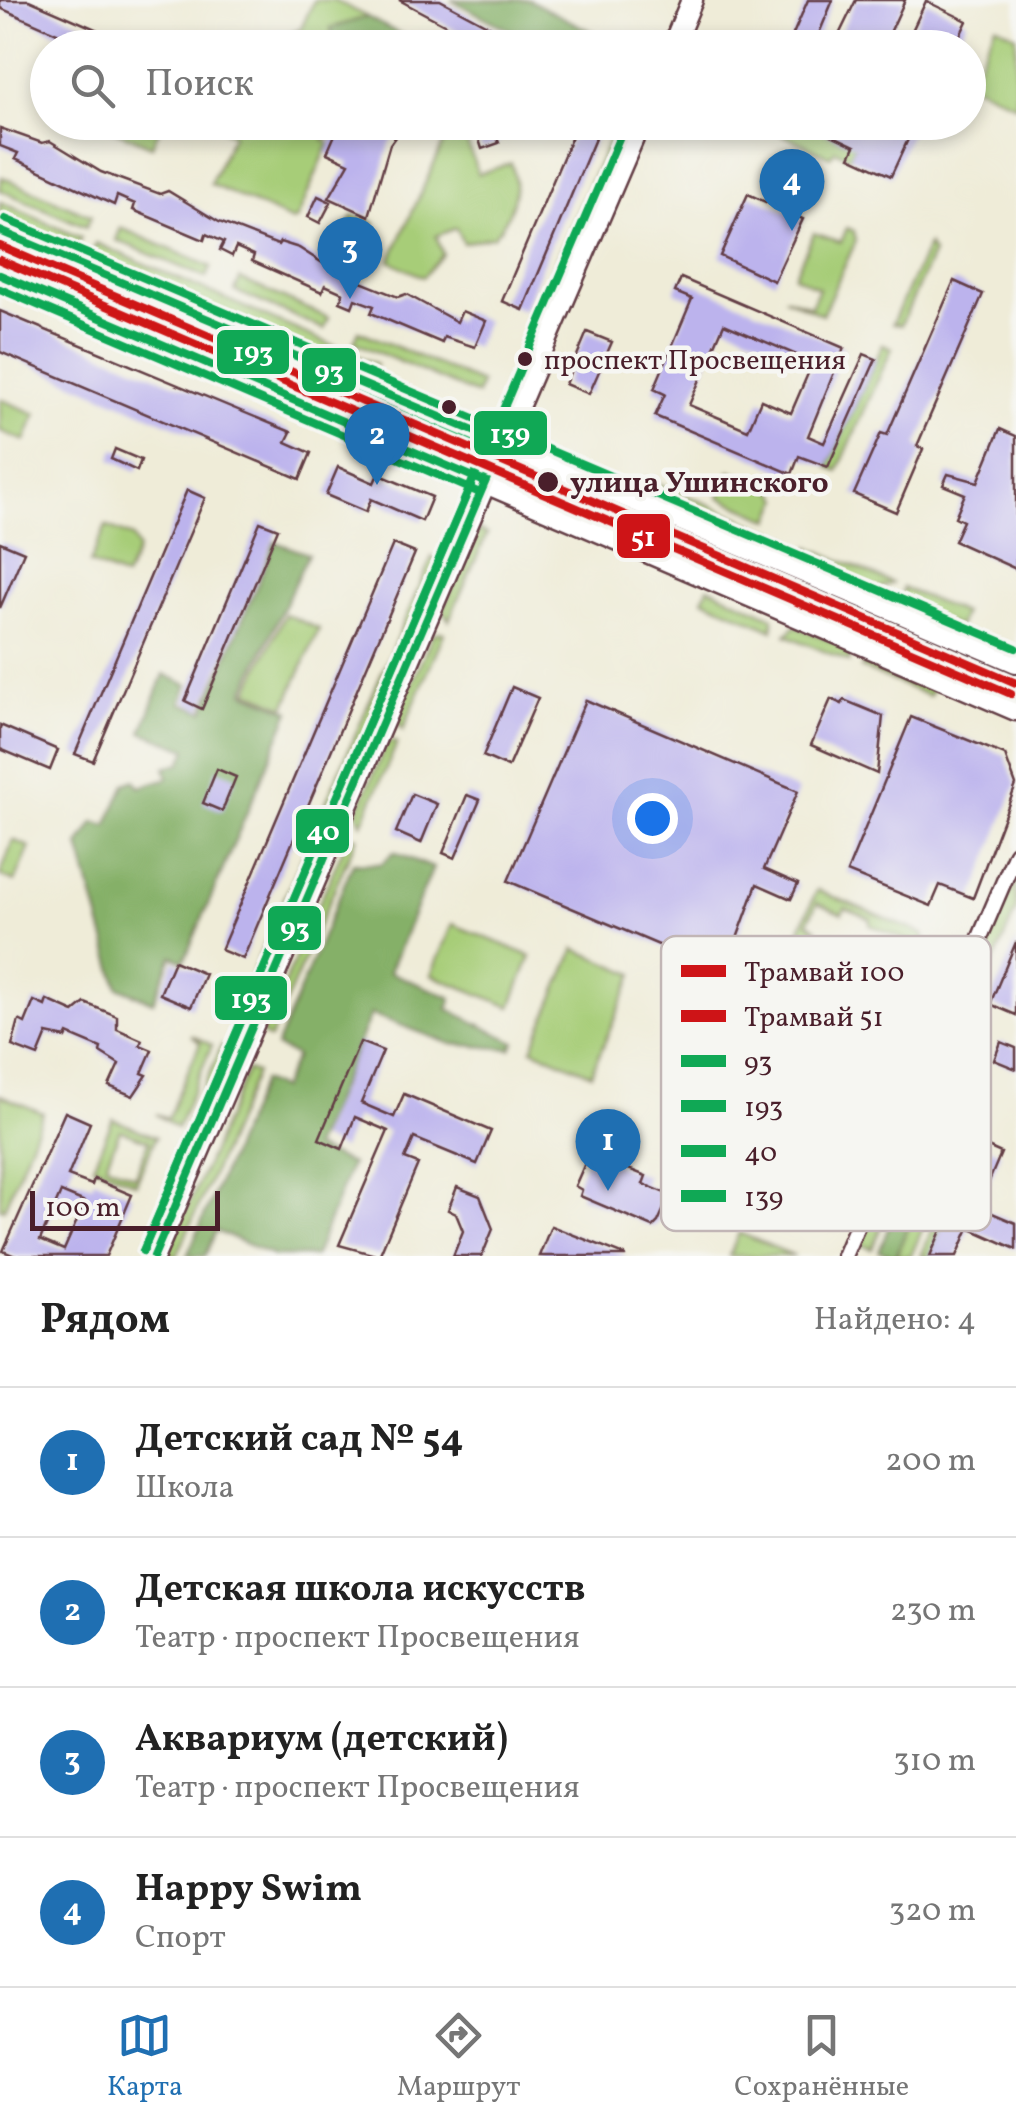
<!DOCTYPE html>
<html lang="ru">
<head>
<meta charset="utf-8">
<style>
  body { margin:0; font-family:Vollkorn,serif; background:#f2f2f2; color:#222 }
  .scale { position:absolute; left:30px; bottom:25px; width:190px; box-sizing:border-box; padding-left:10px; border:5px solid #4a1f2b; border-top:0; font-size:28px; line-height:35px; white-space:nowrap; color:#4a1f2b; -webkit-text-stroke:8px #f6f6f2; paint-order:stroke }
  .you { position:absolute; left:652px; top:818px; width:35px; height:35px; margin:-25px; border:8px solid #fff; border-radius:50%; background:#1a73e8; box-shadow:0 0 0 15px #1a73e833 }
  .badge { display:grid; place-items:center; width:65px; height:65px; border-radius:50%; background:#1f6fb2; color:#fff; font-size:32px; font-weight:700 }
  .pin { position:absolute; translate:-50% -82px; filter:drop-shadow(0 2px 5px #0008) }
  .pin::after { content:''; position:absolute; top:52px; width:35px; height:30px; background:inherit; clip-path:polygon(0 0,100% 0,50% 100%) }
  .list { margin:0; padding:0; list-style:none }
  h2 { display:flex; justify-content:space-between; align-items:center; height:130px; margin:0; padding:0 40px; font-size:42px }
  h2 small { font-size:32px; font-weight:400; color:#767676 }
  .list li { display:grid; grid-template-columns:65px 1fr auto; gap:30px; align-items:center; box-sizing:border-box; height:150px; padding:0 40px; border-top:2px solid #e0e0e0 }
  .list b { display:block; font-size:38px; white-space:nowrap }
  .list p { margin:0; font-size:32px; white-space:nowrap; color:#767676 }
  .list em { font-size:32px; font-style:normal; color:#767676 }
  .icon { flex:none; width:55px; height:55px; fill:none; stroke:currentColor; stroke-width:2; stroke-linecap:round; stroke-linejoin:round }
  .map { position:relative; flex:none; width:1016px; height:1256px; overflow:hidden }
  .search { position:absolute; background:#fff; box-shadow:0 5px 15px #0003; left:30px; right:30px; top:30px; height:110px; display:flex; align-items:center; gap:25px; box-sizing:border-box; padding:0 35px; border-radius:55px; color:#767676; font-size:38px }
  .sheet { height:730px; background:#fff }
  nav { display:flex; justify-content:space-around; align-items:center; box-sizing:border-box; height:140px; border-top:2px solid #e0e0e0; background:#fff; font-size:28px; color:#767676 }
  nav a { display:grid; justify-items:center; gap:5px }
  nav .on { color:#1f6fb2 }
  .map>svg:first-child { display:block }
  .green { fill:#a7cd78; stroke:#787652; stroke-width:2.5; fill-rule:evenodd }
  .forest { fill:#85b068; stroke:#68684a; stroke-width:2.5 }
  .building { fill:#bcb3ed; fill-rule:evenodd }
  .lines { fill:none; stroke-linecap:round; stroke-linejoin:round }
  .street-casing { stroke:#633e45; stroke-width:19 }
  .secondary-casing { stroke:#633e45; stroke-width:25 }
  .street { stroke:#fff; stroke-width:14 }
  .secondary { stroke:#fff; stroke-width:20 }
  .bus-1-casing { stroke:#f6f6f2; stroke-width:15 }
  .bus-2-casing { stroke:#f6f6f2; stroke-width:15 }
  .bus-3-casing { stroke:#f6f6f2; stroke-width:15 }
  .bus-4-casing { stroke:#f6f6f2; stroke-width:15 }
  .bus-1 { stroke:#10a855; stroke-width:8 }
  .bus-2 { stroke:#10a855; stroke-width:8 }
  .bus-3 { stroke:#10a855; stroke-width:8 }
  .bus-4 { stroke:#10a855; stroke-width:8 }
  .tram-1-casing { stroke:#f6f6f2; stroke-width:15 }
  .tram-2-casing { stroke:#f6f6f2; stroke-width:15 }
  .tram-1 { stroke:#ce1417; stroke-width:8 }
  .tram-2 { stroke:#ce1417; stroke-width:8 }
  .bus-dot { fill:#4a1f2b; stroke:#f6f6f2; stroke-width:4 }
  .labels { text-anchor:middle; stroke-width:9; stroke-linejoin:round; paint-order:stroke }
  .bus-label { font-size:28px; fill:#4a1f2b; stroke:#f6f6f2; text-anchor:start }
  .stop-label { font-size:30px; font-weight:bold; fill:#4a1f2b; stroke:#f6f6f2; text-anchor:start }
  .key { fill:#f6f6f2; stroke:#c2b6b6; stroke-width:2.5 }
  .key-label { font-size:28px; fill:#4a1f2b }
  .line-badge { stroke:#f6f6f2; stroke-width:4 }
  .badge-label { font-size:28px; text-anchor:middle; font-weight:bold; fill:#fff }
</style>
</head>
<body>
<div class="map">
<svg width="1016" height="1256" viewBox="0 0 1016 1256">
  <rect width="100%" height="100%" fill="#f6f6f2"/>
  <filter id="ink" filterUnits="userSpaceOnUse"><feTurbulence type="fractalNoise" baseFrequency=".01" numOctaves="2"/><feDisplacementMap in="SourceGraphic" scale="20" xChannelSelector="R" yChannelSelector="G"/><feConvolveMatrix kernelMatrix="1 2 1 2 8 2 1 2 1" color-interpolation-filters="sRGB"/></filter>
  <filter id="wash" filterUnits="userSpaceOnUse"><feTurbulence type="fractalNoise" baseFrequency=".0048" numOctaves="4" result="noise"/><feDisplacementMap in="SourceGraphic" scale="40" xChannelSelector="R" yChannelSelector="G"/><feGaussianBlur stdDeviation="2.25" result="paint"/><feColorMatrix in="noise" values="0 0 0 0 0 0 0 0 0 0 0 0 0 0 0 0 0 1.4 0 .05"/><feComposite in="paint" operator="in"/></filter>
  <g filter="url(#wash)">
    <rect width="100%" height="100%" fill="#efecd8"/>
    <g class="green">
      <polygon points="314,0 334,0 367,17 331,28 335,47 257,48 301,29"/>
      <polygon points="996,25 1016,35 1016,105 969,83"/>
      <polygon points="97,123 162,123 152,146"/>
      <polygon points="226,123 339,123 332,138 326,136 323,140 329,143 297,219 292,221 210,184 233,134 223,129"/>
      <polygon points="616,123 626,123 539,327 530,323"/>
      <polygon points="758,123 804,123 844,141 853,123 864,127 850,157 835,150 830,157"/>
      <path d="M464,134L478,174L511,163C521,188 512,216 494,236L463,243L456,228L436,236L443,254L423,277L390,261L444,142Z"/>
      <polygon points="2,177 91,216 86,227 0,190"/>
      <polygon points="0,202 81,238 76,250 0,217"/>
      <polygon points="353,216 375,223 359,248 339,239"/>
      <polygon points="121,228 211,267 206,278 116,240"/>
      <polygon points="847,228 854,231 856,241 822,315 784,297 811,306 819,288 794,276 814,233 841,242"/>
      <polygon points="96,243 376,364 374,370 344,365 91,256"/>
      <polygon points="928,245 933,253 901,325 892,324"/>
      <polygon points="240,279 329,318 324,329 235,291"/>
      <polygon points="359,331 481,383 477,395 354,342"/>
      <polygon points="883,344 892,348 838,471 828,467"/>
      <polygon points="0,399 36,414 25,441 0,431"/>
      <polygon points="730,471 776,492 780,499 771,520 719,497"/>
      <polygon points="645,478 791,539 787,549 780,552 668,502 642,484"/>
      <polygon points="106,526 132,537 138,549 125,578 90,563"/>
      <polygon points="478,530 487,534 449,620 443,611"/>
      <path d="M810,547L892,583C870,598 815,574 810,547Z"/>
      <polygon points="432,557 438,562 260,977 251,976"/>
      <polygon points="708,587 773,617 773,630 703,599"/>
      <polygon points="903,588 963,613 958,627 900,602"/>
      <polygon points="285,614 319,629 285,707 248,691"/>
      <polygon points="795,626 851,649 849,662 786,635"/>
      <polygon points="440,632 444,633 403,730 396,721 433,634"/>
      <polygon points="869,657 934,685 929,696 861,668"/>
      <polygon points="393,741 397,743 362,824 357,813 387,743"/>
      <polygon points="348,837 357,837 270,1039 262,1035"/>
      <polygon points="13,840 30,847 15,882 0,876"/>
      <polygon points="1016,878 1016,910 951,1063 939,1058"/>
      <polygon points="817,890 923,934 925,942 915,944 870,925 871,919 845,908 842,914 817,903 808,922 817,929 799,943 752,1050 738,1053 717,1040 689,1036 689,1028 685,1036 662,1042 677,1036 700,984 765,1010"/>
      <polygon points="452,924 531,956 511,1007 431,975"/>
      <polygon points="575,949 634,974 591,1074 532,1049"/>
      <polygon points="191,1035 212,1045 177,1128 156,1114 168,1118 200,1043"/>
      <polygon points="222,1045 228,1052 195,1130 184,1132"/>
      <polygon points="247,1070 256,1073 177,1256 167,1256"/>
      <polygon points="0,1095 43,1113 4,1209 0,1208"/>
      <path d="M113,1119L156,1137L136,1183L93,1165ZM120,1130L149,1141L135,1176L106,1164Z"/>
      <polygon points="979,1143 930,1256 921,1256 968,1147"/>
      <polygon points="888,1178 899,1183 872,1249 860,1244"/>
      <polygon points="915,1208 929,1214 911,1256 896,1256"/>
      <polygon points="739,1233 795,1256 729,1256"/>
    </g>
    <g class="forest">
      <polygon points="451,0 529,0 618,45 542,47"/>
      <polygon points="367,17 419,44 418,47 335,47 331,28"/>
      <polygon points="275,542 308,554 244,692 290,711 184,961 172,956 153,1002 118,987 79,846 94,822 107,826 125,784 135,780 140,787 168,778 165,767 181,763 187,749 142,732 164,674 188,685 181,703 204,711"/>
      <polygon points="394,852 433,868 389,972 452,998 448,1009 515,1042 511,1049 451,1044 371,1014 313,1148 351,1164 315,1256 274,1256 216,1231 205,1256 187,1256 262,1081 281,1089 296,1056 276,1047 353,863 381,864"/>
      <polygon points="899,1202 915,1208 896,1256 879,1251"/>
    </g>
    <g id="blocks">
      <g class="building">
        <polygon points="0,0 29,0 139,48 91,48 0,8"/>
        <polygon points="399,0 440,0 530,48 489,48"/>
        <polygon points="808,0 833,0 813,48 787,48"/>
        <polygon points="856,0 905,0 883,48 855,48 837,39"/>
        <polygon points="926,1 967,21 954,48 904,48"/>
        <polygon points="367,122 406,122 390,144 369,216 329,198 349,163 327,153 340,123 362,133"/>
        <polygon points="578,122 602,122 523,310 502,301"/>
        <polygon points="804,122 916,122 891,176 850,157 855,146"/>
        <polygon points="492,124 499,143 482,149 476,130"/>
        <polygon points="0,128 42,143 50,141 101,172 160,194 168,191 219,222 278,245 280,242 299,248 338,273 398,297 406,294 457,322 462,311 486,321 475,347 444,337 442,343 371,313 374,306 355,299 352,307 340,302 343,293 325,285 322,292 252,261 254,255 236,247 232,256 220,250 224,242 206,234 204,240 133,210 135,204 117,196 114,205 101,199 15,159 18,153 0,146"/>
        <polygon points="748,194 803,219 774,281 720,256"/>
        <polygon points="318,196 331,202 320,223 308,217"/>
        <path d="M681,278L844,348L808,436L824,443L864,354L876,359L828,467L799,456L792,474L655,416L665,394L654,389L692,299L675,292ZM724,324L813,362L791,413L761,400L748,430L689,405Z"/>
        <polygon points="954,281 983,294 917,446 923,449 896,512 854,494 881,433 887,435"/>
        <polygon points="0,311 291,432 286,442 311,453 300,479 0,352"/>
        <polygon points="587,332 612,342 589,394 565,384"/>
        <polygon points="1000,429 1016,436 1016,569 954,541 963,521 955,517 965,494 943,485 948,474 978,482"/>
        <polygon points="115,449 141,460 137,471 111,459"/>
        <polygon points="338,467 374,483 378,474 432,497 422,521 371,499 366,512 326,495"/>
        <polygon points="187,490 205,498 93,761 75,754"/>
        <polygon points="260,522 278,529 202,709 185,701"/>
        <polygon points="0,542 24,552 0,608"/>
        <polygon points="393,544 415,553 243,959 221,950"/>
        <polygon points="512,687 538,698 508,767 483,756"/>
        <polygon points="831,699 842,704 844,700 883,716 877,774 811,745"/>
        <polygon points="586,700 798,791 764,869 798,884 791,899 757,884 728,963 724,961 720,971 508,881"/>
        <polygon points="911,717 1005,755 1016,785 973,898 940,885 931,906 847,872"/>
        <polygon points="0,725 58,750 50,770 0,749"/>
        <polygon points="217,769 236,777 222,811 203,803"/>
        <polygon points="412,794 437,804 421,843 396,832"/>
        <polygon points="467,795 480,800 455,858 443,853"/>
        <polygon points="1016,942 1016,1015 990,1004"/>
        <polygon points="174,961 205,974 191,1007 160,994"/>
        <polygon points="47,1000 74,1012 85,1003 117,1016 117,1029 142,1040 140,1045 152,1050 142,1073 147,1075 133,1096 109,1086 119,1064 100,1052 101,1048 68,1034 66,1038 47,1034 38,1056 12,1046 19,1020 25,1023 34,1001 45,1006"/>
        <polygon points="360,1042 383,1051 361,1103 394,1117 404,1094 491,1131 477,1164 414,1138 405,1159 418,1164 379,1256 339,1245 388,1131 355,1117 342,1149 319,1139"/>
        <polygon points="1001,1042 1016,1048 1016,1069 994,1060"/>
        <path d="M65,1112L90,1123L68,1176L92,1185L94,1179L132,1195L106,1256H15L3,1251ZM61,1192L85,1202L64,1250L40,1240Z"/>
        <polygon points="979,1143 1001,1153 978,1207 1016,1223 1016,1249 969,1228 957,1256 930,1256"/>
        <polygon points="586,1161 598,1166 599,1162 609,1166 611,1162 646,1176 643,1184 670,1195 658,1222 653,1227 580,1196 582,1190 575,1186"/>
        <polygon points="457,1187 480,1196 493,1229 482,1256 453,1256 463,1231 456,1214 448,1210"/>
        <polygon points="551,1226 625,1255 625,1256 539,1256"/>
      </g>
    </g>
  </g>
  <g filter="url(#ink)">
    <use href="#blocks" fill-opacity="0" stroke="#633e45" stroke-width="2.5"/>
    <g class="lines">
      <defs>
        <polyline id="street" points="844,1256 1016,853"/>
        <g id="secondary">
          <polyline points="672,48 692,0"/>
          <polyline points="0,231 1016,662"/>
          <polyline points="0,275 1016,710"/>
          <polyline points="154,1256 640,122"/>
        </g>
      </defs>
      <use href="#street" class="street-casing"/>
      <use href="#secondary" class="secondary-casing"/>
      <use href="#street" class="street"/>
      <use href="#secondary" class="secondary"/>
      <defs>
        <g id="bus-1">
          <polyline points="0,231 502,443 154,1256"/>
          <polyline points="0,275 485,482"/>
        </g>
        <g id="bus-2">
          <polyline points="0,245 486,450 143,1251"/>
          <polyline points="0,289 480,493"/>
        </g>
        <polyline id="bus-3" points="143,1251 626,122"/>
        <g id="bus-4">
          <polyline points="5,219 1016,648"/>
          <polyline points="5,264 1016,696"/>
        </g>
      </defs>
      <use href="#bus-1" class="bus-1-casing"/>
      <use href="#bus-2" class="bus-2-casing"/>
      <use href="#bus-3" class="bus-3-casing"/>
      <use href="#bus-4" class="bus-4-casing"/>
      <use href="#bus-1" class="bus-1"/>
      <use href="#bus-2" class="bus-2"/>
      <use href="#bus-3" class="bus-3"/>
      <use href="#bus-4" class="bus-4"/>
      <defs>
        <polyline id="tram-1" points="0,246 1016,683"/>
        <polyline id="tram-2" points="0,260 1011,694"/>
      </defs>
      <use href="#tram-1" class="tram-1-casing"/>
      <use href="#tram-2" class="tram-2-casing"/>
      <use href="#tram-1" class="tram-1"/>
      <use href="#tram-2" class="tram-2"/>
    </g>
  </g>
  <g class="bus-dot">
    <circle cx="525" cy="359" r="9"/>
    <circle cx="449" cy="407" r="9"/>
    <circle cx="548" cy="482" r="12"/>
  </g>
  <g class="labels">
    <g class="bus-label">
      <text x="544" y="369">проспект Просвещения</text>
    </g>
    <g class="stop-label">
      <text x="570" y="492">улица Ушинского</text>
    </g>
  </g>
  <rect x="661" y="936" width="330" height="295" rx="15" class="key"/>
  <rect x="681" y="965" width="45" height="12" fill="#ce1417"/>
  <rect x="681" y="1010" width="45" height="12" fill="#ce1417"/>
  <rect x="681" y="1055" width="45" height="12" fill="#10a855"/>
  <rect x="681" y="1100" width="45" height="12" fill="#10a855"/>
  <rect x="681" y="1145" width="45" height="12" fill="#10a855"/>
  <rect x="681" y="1190" width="45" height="12" fill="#10a855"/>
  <g class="key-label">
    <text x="744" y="981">Трамвай 100</text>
    <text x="744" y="1026">Трамвай 51</text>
    <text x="744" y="1071">93</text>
    <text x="744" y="1116">193</text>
    <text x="744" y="1161">40</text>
    <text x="744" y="1206">139</text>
  </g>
  <g class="line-badge">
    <rect x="215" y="328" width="76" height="48" rx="10" fill="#10a855"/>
    <rect x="300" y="346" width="58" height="48" rx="10" fill="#10a855"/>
    <rect x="472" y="409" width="77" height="48" rx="10" fill="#10a855"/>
    <rect x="615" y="512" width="57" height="48" rx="10" fill="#ce1417"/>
    <rect x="294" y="807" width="57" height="48" rx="10" fill="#10a855"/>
    <rect x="266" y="904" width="57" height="48" rx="10" fill="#10a855"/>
    <rect x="213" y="974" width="76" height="48" rx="10" fill="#10a855"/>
  </g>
  <g class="badge-label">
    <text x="253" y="361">193</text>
    <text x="329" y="380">93</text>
    <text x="510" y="443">139</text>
    <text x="643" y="546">51</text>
    <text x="323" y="840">40</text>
    <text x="295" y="937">93</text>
    <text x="251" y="1008">193</text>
  </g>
</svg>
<div class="scale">100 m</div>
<div class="you"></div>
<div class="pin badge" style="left:608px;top:1191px">1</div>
<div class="pin badge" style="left:377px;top:485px">2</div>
<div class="pin badge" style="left:350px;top:299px">3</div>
<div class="pin badge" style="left:792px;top:231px">4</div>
<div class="search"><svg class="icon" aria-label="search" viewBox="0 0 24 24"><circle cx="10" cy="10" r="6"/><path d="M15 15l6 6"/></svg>Поиск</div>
</div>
<section class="sheet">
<h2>Рядом<small>Найдено: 4</small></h2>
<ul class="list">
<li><span class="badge">1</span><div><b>Детский сад № 54</b><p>Школа</p></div><em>200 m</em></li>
<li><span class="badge">2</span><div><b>Детская школа искусств</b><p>Театр · проспект Просвещения</p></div><em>230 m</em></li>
<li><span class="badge">3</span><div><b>Аквариум (детский)</b><p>Театр · проспект Просвещения</p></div><em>310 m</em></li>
<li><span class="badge">4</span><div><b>Happy Swim</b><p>Спорт</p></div><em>320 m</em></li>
</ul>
</section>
<nav>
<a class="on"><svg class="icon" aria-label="map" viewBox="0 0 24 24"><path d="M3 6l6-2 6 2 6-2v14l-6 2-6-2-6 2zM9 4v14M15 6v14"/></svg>Карта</a>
<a><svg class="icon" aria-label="directions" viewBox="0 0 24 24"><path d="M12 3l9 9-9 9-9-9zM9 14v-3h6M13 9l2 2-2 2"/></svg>Маршрут</a>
<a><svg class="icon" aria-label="saved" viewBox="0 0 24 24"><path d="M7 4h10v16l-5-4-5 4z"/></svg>Сохранённые</a>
</nav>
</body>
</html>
